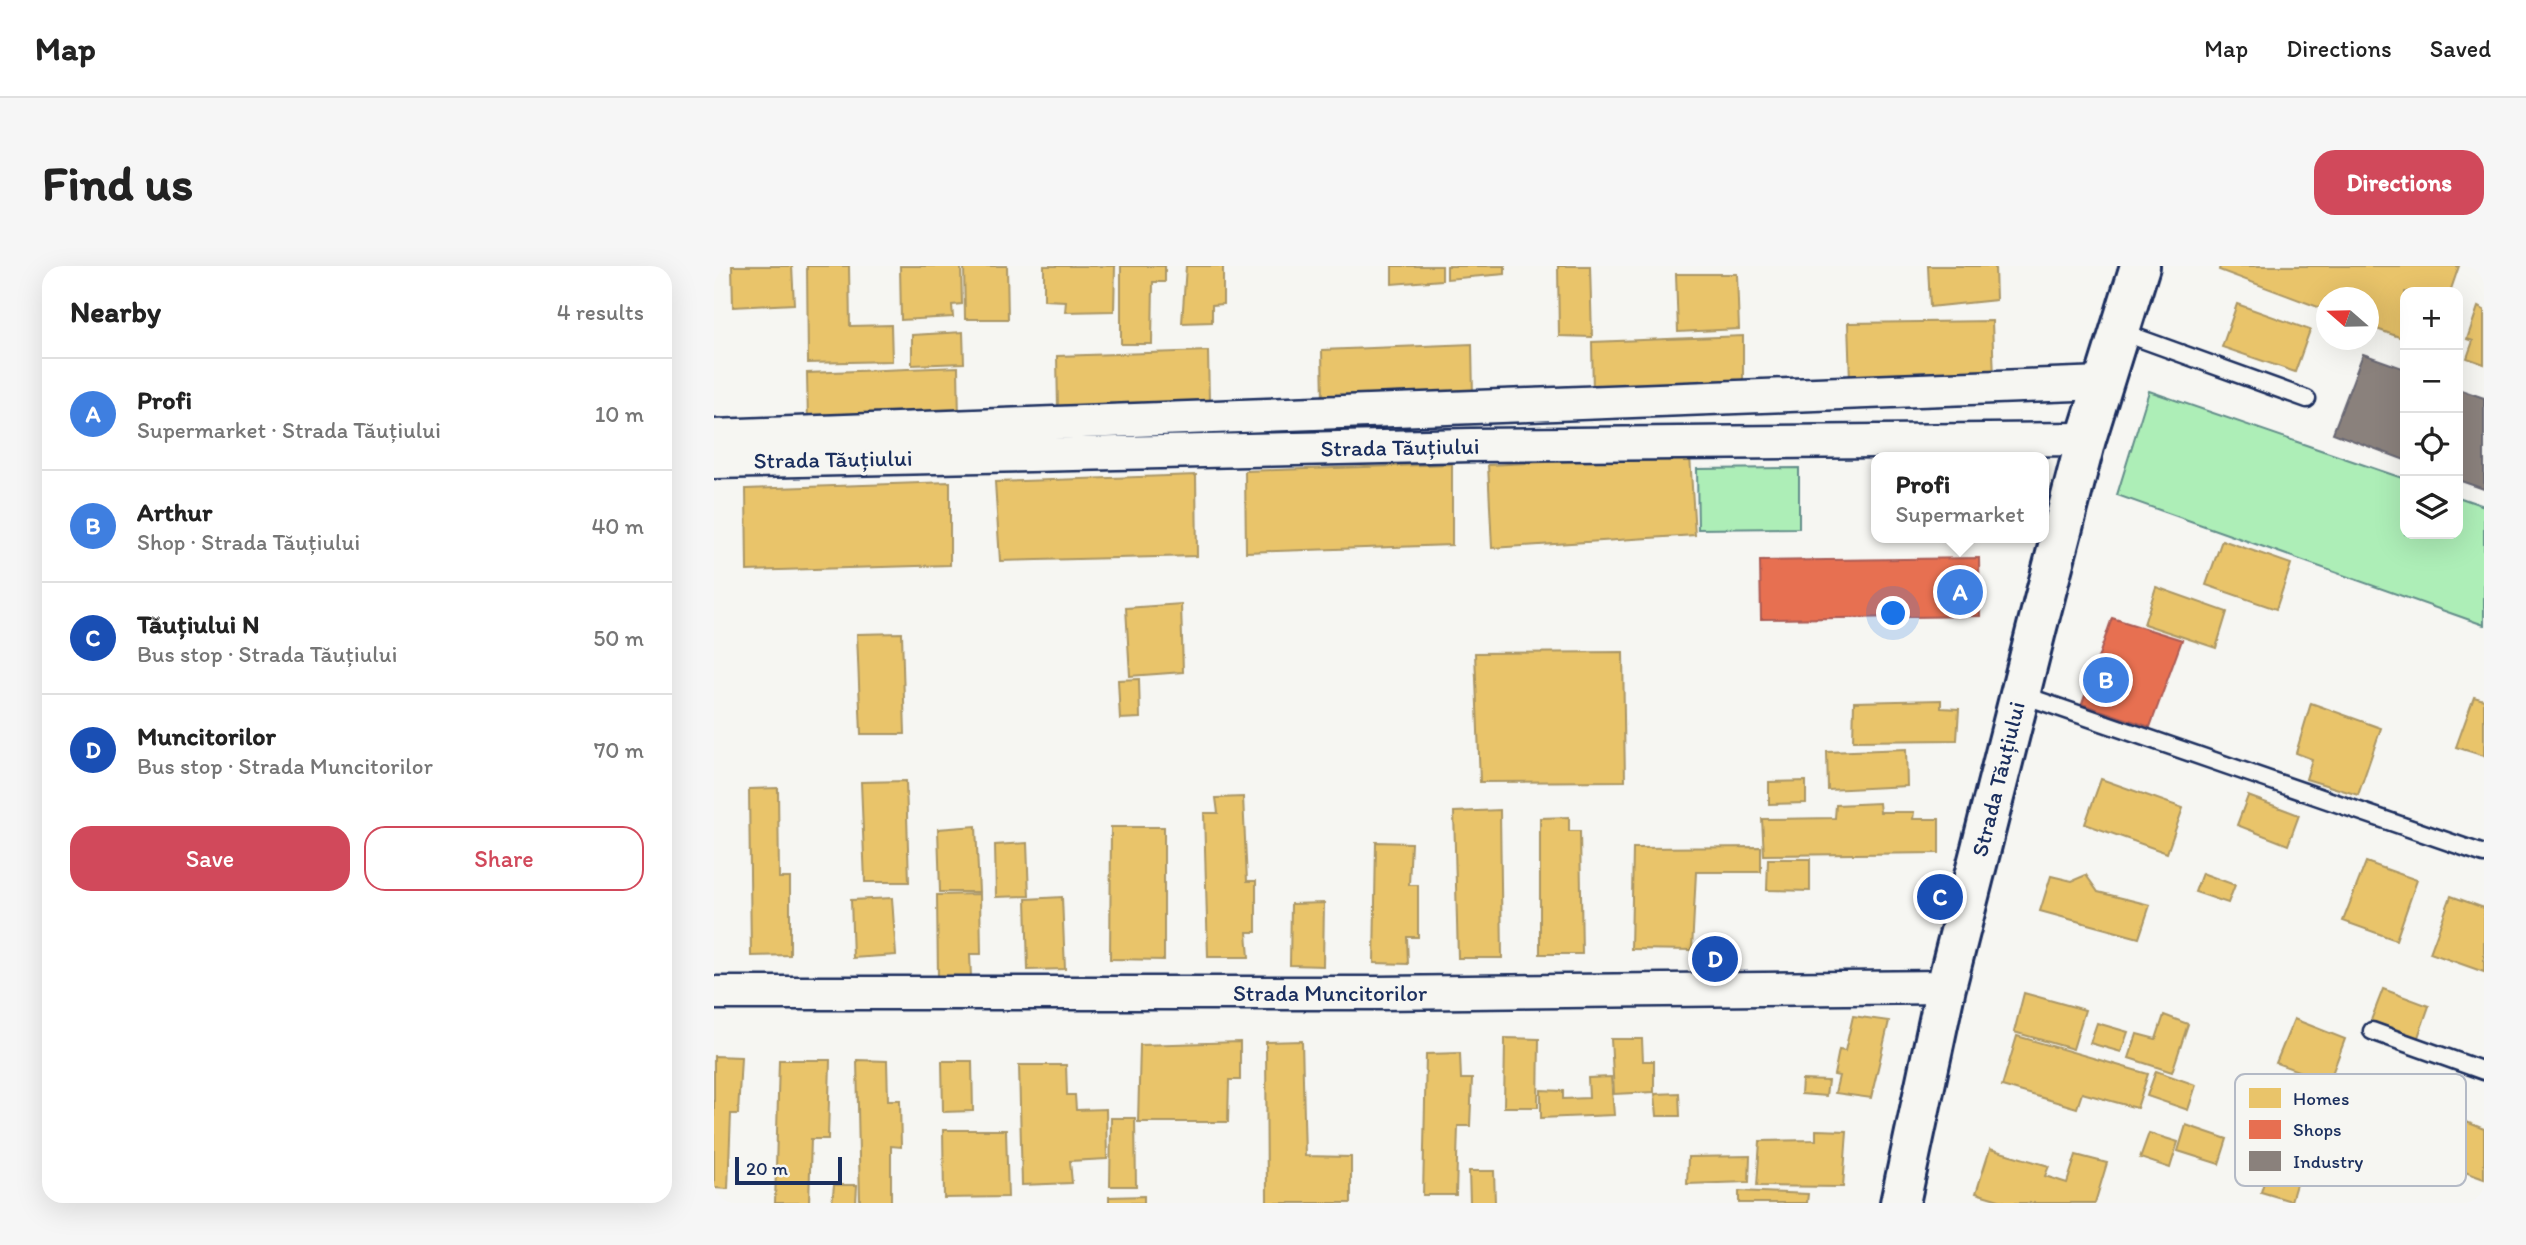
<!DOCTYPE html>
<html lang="en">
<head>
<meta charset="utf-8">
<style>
  body { margin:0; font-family:Itim,sans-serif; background:#f6f6f6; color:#222 }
  .controls { position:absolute; right:21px; top:21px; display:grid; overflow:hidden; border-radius:14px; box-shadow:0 7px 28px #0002 }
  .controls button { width:63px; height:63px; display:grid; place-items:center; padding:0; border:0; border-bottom:2px solid #e0e0e0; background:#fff; color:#222; font:35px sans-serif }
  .compass { position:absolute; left:1602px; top:21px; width:63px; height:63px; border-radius:50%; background:#fff; box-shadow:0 7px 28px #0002; rotate:290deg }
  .scale { position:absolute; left:21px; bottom:18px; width:107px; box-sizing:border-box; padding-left:7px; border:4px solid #1b2f5e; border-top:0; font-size:19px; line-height:24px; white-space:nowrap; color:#1b2f5e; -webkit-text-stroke:5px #f6f6f2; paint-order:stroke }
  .you { position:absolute; left:1180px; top:348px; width:24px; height:24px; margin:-18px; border:5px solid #fff; border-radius:50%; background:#1a73e8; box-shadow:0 0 0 10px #1a73e833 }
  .badge { display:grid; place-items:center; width:46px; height:46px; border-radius:50%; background:#d1495b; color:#fff; font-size:23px; font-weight:700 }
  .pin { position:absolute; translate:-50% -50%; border:4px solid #fff; box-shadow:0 2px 7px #0006 }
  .popup { position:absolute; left:1157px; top:186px; width:178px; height:91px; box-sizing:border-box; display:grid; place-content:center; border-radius:14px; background:#fff; filter:drop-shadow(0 2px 5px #0005); font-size:23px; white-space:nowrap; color:#767676 }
  .popup b { font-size:26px; color:#222 }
  .popup::after { content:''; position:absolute; left:50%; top:100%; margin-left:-14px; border:14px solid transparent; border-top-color:#fff }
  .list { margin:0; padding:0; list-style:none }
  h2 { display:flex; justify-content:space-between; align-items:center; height:91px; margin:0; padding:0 28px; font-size:30px }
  h2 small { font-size:23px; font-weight:400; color:#767676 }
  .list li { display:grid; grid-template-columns:46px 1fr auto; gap:21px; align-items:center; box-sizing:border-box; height:112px; padding:0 28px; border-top:2px solid #e0e0e0 }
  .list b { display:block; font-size:26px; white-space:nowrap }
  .list p { margin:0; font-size:23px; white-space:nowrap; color:#767676 }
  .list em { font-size:23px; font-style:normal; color:#767676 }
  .actions { display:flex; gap:14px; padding:21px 28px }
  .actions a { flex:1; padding:16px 0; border:2px solid #d1495b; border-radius:21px; text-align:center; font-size:24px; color:#d1495b }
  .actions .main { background:#d1495b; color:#fff }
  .icon { flex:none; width:38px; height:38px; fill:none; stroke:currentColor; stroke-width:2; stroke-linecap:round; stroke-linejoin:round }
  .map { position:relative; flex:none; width:1770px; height:937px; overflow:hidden; border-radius:21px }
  header { display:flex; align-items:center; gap:42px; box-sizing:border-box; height:98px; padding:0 35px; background:#fff; border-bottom:2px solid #e0e0e0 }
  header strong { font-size:33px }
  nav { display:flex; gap:38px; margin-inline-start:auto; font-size:24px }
  .intro { display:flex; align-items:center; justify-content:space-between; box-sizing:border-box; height:168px; padding:0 42px }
  h1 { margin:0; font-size:49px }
  .button { padding:18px 32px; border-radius:21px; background:#d1495b; color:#fff; font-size:24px; font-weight:700 }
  main { display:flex; gap:42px; padding:0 42px }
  aside { flex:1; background:#fff; border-radius:21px; box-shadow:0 7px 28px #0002 }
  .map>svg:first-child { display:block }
  .green { fill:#adeeb7; stroke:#648e8a; stroke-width:2 }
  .homes { fill:#e9c46a; stroke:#ab9766; stroke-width:2 }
  .shops { fill:#e76f51; stroke:#aa5c55; stroke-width:2 }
  .industry { fill:#8a817c; stroke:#696873; stroke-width:2 }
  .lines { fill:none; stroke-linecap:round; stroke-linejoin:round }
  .lane-casing { stroke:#1b2f5e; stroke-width:21 }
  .street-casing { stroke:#1b2f5e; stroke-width:37 }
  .secondary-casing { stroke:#1b2f5e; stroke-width:44 }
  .lane { stroke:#f6f6f2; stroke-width:16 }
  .street { stroke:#f6f6f2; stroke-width:32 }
  .secondary { stroke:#f6f6f2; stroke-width:38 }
  .labels { text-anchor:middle; stroke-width:7; stroke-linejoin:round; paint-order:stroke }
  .street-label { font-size:23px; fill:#1b2f5e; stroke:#f6f6f2 }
  .key { fill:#f6f6f2; stroke:#b4bac6; stroke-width:2 }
  .key-label { font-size:19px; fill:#1b2f5e }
</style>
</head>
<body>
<header>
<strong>Map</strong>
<nav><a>Map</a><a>Directions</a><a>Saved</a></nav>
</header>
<div class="intro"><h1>Find us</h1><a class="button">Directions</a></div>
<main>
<aside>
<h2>Nearby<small>4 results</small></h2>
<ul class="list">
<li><span class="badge" style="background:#3f7fe0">A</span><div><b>Profi</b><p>Supermarket · Strada Tăuțiului</p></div><em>10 m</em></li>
<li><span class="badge" style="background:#3f7fe0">B</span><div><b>Arthur</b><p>Shop · Strada Tăuțiului</p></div><em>40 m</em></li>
<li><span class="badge" style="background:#1a4fb4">C</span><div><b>Tăuțiului N</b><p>Bus stop · Strada Tăuțiului</p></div><em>50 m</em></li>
<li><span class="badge" style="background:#1a4fb4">D</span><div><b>Muncitorilor</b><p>Bus stop · Strada Muncitorilor</p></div><em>70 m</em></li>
</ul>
<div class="actions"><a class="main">Save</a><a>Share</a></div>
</aside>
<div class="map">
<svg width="1770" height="937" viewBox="0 0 1770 937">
  <rect width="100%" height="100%" fill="#f6f6f2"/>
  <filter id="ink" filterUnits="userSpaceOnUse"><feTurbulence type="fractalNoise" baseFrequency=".0143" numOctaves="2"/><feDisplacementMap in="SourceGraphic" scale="14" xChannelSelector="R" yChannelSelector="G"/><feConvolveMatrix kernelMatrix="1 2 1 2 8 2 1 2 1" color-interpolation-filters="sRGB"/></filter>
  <g filter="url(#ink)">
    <g class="green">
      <polygon points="1435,125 1691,213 1691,268 1744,268 1744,231 1770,240 1770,359 1403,229"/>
      <polygon points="1085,202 1085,262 984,263 983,203"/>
    </g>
    <g class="homes">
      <polygon points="18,0 78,0 80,38 19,41"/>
      <polygon points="93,0 135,0 136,60 177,59 178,95 94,97"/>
      <polygon points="186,0 247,0 248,38 238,39 239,51 187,54"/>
      <polygon points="250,0 293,0 294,53 251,53"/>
      <polygon points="330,0 401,0 400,45 351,46 352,35 330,34"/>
      <polygon points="407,0 451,0 451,16 439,16 438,78 407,78"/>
      <polygon points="472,0 509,0 509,38 498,39 498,56 468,57"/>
      <polygon points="678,0 728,0 728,14 678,18"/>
      <polygon points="733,0 791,0 791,8 733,13"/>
      <polygon points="844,0 876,0 878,71 845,70"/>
      <polygon points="1214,0 1281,0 1282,34 1216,41"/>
      <polygon points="1506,0 1745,0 1736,26 1691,26 1691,73 1654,60 1654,32 1612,32 1612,44 1505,4"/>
      <polygon points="962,8 1023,8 1025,63 964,66"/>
      <polygon points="1523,38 1596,64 1581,106 1508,81"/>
      <polygon points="1764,41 1770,44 1770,98 1753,92 1759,75 1753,73"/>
      <polygon points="1278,55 1280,113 1136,115 1134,57"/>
      <polygon points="249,66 250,97 198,99 198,69"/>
      <polygon points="1029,70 1029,122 879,127 878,76"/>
      <polygon points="758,78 759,130 609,136 608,84"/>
      <polygon points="494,85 495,136 344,142 343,90"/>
      <polygon points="244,101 245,153 94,158 93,107"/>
      <polygon points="976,189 981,269 778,282 774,199"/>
      <polygon points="738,198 738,279 532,286 531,205"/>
      <polygon points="482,209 483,290 286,295 281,216"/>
      <polygon points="236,216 236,299 33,305 32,223"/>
      <polygon points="1508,274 1577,298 1562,343 1492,319"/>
      <polygon points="1442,321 1513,346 1502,382 1430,358"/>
      <polygon points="467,338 469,406 416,410 412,342"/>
      <polygon points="188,367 191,468 147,468 143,368"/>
      <polygon points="909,386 911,515 766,516 761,387"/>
      <polygon points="425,413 426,452 406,453 404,414"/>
      <polygon points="1760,431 1770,434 1770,490 1742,481"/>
      <polygon points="1227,434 1227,442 1245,443 1243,474 1139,475 1140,436"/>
      <polygon points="1597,437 1667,462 1644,529 1592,513 1598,493 1582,487"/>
      <polygon points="1192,483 1193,520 1114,524 1113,486"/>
      <polygon points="1387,513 1469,542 1453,587 1371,558"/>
      <polygon points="192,515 195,616 151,616 147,516"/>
      <polygon points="1092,515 1092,537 1055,538 1055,516"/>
      <polygon points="64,522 65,612 76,612 76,689 37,690 35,523"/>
      <polygon points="1534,530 1585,549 1574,579 1523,559"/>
      <polygon points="529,531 533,615 542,615 542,666 533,666 535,691 494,691 490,547 504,547 502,532"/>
      <polygon points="1165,537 1166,546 1200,546 1199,553 1225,553 1225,587 1050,589 1048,553 1121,552 1122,539"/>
      <polygon points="786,544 788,692 744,692 740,546"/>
      <polygon points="855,551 855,565 866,565 868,688 826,688 826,552"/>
      <polygon points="262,560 265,626 226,626 224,563"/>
      <polygon points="397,561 450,561 450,694 396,693"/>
      <polygon points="662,576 697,577 695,619 704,619 704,671 693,671 694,698 660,697"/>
      <polygon points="313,577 315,630 282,631 281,579"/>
      <polygon points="1047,581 1047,606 982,606 978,684 917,683 919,582"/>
      <polygon points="1054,593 1096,593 1096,625 1053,624"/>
      <polygon points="1652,596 1703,614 1682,674 1629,655"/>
      <polygon points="1488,607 1521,619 1514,637 1481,626"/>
      <polygon points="1372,609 1384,626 1436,639 1425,672 1326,645 1337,610 1358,615"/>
      <polygon points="266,628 267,688 256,688 257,711 224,712 223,629"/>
      <polygon points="1737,630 1770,642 1770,706 1716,687"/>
      <polygon points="348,631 351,703 314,704 312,633"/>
      <polygon points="178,632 182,689 139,692 137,634"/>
      <polygon points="610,637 609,700 576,699 577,638"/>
      <polygon points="1669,723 1715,740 1703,774 1656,757"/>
      <polygon points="1310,727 1371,744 1359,783 1300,766"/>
      <polygon points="1450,749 1474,758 1458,806 1415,792 1423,768 1442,773"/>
      <polygon points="1139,750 1175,755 1157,832 1121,827 1125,810 1120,809 1125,784 1131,785"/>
      <polygon points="1580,753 1631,773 1615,816 1562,797"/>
      <polygon points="1383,757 1414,766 1407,786 1376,777"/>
      <polygon points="1303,770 1434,808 1423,842 1368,827 1363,842 1288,820"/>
      <polygon points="791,772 825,773 824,841 790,841"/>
      <polygon points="897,773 928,773 929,795 940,795 940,826 900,828"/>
      <polygon points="588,775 591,890 637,891 637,937 553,937 552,776"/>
      <polygon points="526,776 526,814 515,814 514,856 424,856 426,779"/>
      <polygon points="746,787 747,813 758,813 756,860 744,860 742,929 709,929 712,788"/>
      <polygon points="0,790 27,791 24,848 17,848 14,923 0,922"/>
      <polygon points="65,794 116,794 114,873 97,873 95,937 61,937"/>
      <polygon points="143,794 173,795 174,834 186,834 187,881 177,880 177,937 146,937"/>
      <polygon points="228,795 258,795 259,845 229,846"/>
      <polygon points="305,799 352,799 353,829 361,829 362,844 392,843 393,893 356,895 358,917 308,919"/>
      <polygon points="1442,805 1482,819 1474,844 1433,830"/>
      <polygon points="897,811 900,849 827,852 827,824 849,825 849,833 875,832 874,812"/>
      <polygon points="1645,813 1697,833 1680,876 1628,857"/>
      <polygon points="1088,814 1114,815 1112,830 1087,828"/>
      <polygon points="965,827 966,850 943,850 941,828"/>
      <polygon points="1725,845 1770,863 1770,913 1707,890"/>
      <polygon points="1570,849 1600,858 1577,935 1547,926"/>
      <polygon points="397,852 421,852 422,920 396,920"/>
      <polygon points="1472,859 1513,873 1505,898 1464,885"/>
      <polygon points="229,864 292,864 294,931 230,932"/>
      <polygon points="1102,864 1133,865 1129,921 1043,920 1046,875 1102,874"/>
      <polygon points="1435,867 1464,876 1456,902 1426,892"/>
      <polygon points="1276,883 1335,900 1331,910 1353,917 1362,889 1393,897 1381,937 1295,937 1262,927"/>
      <polygon points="1036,890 1035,916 973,918 974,891"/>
      <polygon points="755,905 780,905 781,937 756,937"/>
      <polygon points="120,919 143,919 142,937 118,937"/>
      <polygon points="1025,925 1094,928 1093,937 1025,937"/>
      <polygon points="430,930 430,937 395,937 395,931"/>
    </g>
    <g class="shops">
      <polygon points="1265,292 1266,350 1047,353 1046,295"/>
      <polygon points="1398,352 1468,374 1436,461 1368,438"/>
    </g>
    <g class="industry">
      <polygon points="1649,88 1691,103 1691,194 1619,167"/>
      <polygon points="1744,123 1770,132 1770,223 1744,214"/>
    </g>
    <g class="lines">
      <defs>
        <g id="lane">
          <polyline points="1405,65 1593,133"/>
          <polyline points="1306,428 1770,588"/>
          <polyline points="1658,765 1770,805"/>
        </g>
        <g id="street">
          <polyline points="0,170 1389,117"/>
          <polyline points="0,196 757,179 1372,173"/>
          <polyline points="0,727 665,727 1232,721"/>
        </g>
        <polyline id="secondary" points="1186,937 1232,721 1323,361 1372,173 1426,0"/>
      </defs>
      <use href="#lane" class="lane-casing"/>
      <use href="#street" class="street-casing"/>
      <use href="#secondary" class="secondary-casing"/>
      <use href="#lane" class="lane"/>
      <use href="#street" class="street"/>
      <use href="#secondary" class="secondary"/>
    </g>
  </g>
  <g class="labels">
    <g class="street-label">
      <text transform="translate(686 181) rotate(-1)" y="8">Strada Tăuțiului</text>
      <text transform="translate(119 193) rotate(-1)" y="8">Strada Tăuțiului</text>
      <text transform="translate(1284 513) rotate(-76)" y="8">Strada Tăuțiului</text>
      <text x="616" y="735">Strada Muncitorilor</text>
    </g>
  </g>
  <rect x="1521" y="808" width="231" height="112" rx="10" class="key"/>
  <rect x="1535" y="822" width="32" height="20" fill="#e9c46a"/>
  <rect x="1535" y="854" width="32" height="19" fill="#e76f51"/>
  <rect x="1535" y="885" width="32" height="20" fill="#8a817c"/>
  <g class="key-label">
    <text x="1579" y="839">Homes</text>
    <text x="1579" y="870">Shops</text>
    <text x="1579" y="902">Industry</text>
  </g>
</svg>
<div class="controls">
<button>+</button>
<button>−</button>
<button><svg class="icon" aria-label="locate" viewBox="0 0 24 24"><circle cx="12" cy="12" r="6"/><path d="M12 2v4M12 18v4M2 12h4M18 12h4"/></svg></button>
<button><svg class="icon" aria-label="layers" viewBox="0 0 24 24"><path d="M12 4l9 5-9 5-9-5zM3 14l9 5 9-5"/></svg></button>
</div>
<svg class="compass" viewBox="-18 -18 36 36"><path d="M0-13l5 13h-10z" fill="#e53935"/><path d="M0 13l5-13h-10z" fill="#767676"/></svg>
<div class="scale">20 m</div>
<div class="you"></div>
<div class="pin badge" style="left:1246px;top:326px;background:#3f7fe0">A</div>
<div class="popup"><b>Profi</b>Supermarket</div>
<div class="pin badge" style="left:1392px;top:414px;background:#3f7fe0">B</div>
<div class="pin badge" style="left:1226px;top:631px;background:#1a4fb4">C</div>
<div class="pin badge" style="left:1001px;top:693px;background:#1a4fb4">D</div>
</div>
</main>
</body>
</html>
